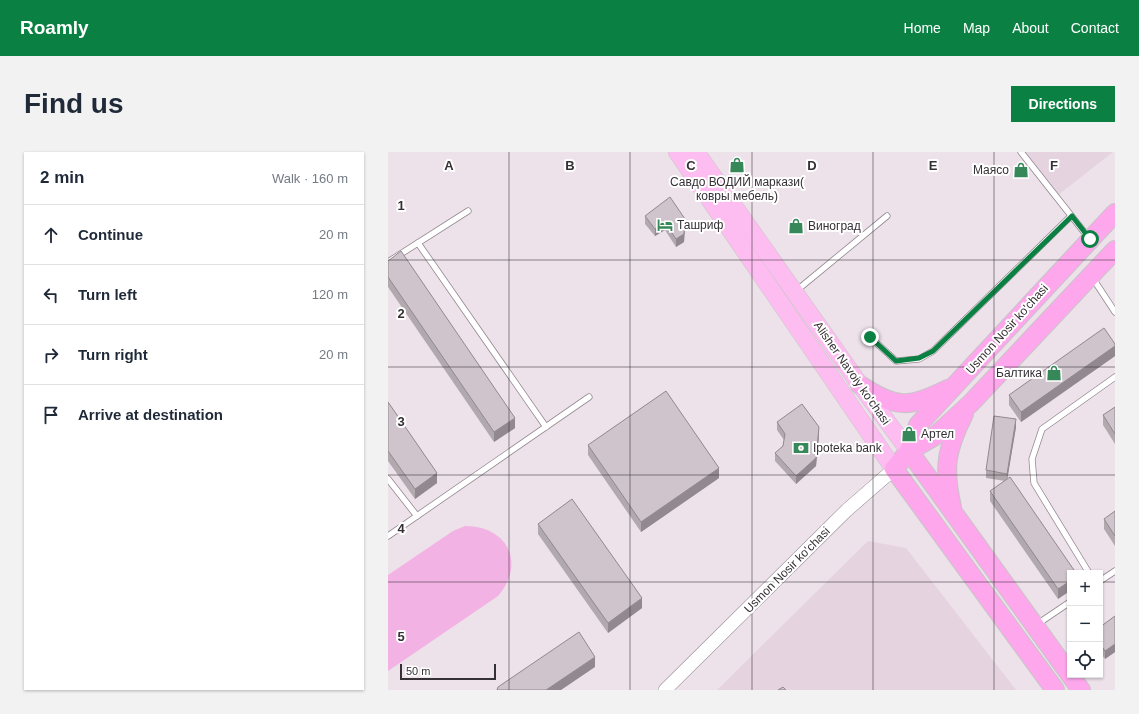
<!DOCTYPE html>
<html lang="en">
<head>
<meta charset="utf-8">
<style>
  body { margin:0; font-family:Helvetica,sans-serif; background:#f2f2f3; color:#1f2937 }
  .controls { position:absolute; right:12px; bottom:12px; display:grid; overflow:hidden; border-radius:0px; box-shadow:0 1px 3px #0004 }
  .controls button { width:36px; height:36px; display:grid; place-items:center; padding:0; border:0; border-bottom:1px solid #e0e1e3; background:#fff; color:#1f2937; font:20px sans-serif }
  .scale { position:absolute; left:12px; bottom:10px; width:96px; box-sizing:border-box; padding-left:4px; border:2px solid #353034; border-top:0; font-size:11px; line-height:14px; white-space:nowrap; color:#353034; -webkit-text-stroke:3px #fff; paint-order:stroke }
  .stop { position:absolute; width:12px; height:12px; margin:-9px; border:3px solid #0b8043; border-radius:50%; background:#fff }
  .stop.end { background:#0b8043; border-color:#fff; box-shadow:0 1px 4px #0008 }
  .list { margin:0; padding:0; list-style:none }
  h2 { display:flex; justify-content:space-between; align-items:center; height:52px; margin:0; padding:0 16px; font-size:17px }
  h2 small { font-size:13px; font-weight:400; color:#747a83 }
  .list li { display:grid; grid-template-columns:26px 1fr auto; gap:12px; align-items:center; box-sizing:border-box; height:60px; padding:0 16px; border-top:1px solid #e0e1e3 }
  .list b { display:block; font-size:15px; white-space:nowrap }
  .list em { font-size:13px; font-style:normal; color:#747a83 }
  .icon { flex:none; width:22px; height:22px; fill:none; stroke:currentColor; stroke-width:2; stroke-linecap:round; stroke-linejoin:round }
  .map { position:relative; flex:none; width:727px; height:538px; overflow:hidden; border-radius:0px }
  header { display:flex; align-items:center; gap:24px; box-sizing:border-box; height:56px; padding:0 20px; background:#0b8043; color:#fff }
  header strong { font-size:19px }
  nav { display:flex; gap:22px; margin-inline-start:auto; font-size:14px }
  .intro { display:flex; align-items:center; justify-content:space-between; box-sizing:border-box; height:96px; padding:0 24px }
  h1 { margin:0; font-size:28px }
  .button { padding:10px 18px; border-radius:0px; background:#0b8043; color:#fff; font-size:14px; font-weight:700 }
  main { display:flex; gap:24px; padding:0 24px }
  aside { flex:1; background:#fff; border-radius:0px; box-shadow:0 1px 3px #0004 }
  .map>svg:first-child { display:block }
  .built { fill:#e5d3e0 }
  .green { fill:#f2b2e3 }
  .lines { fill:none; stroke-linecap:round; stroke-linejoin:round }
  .service-casing { stroke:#92878f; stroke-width:7 }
  .tertiary-casing { stroke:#92878f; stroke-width:14 }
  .primary-casing { stroke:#c6c5c6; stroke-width:18 }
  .trunk-casing { stroke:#c6c5c6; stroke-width:20 }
  .service { stroke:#fff; stroke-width:5.5 }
  .tertiary { stroke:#fff; stroke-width:13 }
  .primary { stroke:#febdf1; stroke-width:17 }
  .trunk { stroke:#fea7ec; stroke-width:18 }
  .wall { fill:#b2a9af }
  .shaded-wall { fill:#91898f }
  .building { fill:#cfc4cc; stroke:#91898f }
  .route { stroke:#0b8043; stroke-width:5 }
  .grid { fill:none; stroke:#353034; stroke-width:1; stroke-opacity:0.55 }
  .labels { text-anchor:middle; stroke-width:4; stroke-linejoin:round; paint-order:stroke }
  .poi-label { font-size:12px; fill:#353034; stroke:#fff; text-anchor:start }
  .street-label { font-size:12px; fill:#353034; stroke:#fff }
  .grid-label { font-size:13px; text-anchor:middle; font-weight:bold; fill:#353034; stroke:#fff; stroke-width:4; stroke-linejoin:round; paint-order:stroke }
</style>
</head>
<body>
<header>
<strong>Roamly</strong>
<nav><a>Home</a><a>Map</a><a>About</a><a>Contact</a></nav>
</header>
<div class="intro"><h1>Find us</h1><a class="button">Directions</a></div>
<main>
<aside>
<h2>2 min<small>Walk · 160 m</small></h2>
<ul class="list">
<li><svg class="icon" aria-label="ahead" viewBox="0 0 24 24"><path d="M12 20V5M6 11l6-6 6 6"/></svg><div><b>Continue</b></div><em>20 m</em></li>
<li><svg class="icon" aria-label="left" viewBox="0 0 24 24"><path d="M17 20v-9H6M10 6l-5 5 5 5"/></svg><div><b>Turn left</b></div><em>120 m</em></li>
<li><svg class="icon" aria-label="right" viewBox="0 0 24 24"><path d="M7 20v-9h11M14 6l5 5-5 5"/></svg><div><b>Turn right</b></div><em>20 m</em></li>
<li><svg class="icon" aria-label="arrive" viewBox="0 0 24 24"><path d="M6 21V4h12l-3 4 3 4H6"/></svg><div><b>Arrive at destination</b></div></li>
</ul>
</aside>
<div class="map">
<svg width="727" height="538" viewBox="0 0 727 538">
  <rect width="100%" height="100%" fill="#ede1ea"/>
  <g class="built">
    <polygon points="629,0 725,0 665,47"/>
    <polygon points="480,389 518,396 628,538 329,538"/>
  </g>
  <path class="green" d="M77,374C120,374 138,412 110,444L0,519V423L65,379Z"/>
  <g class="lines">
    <defs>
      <g id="service">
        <polyline points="633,0 700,85"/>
        <polyline points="30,91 158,275"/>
        <polyline points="0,110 80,59"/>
        <polyline points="704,125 727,160"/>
        <polyline points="408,139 499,64"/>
        <polyline points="482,185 508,209 531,207 545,199 683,64"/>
        <polyline points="0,327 29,364"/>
        <polyline points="0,384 201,245"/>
        <polyline points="701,421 646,331 644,307 654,277 727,225"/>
        <polyline points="712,429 727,419"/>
        <polyline points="648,473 682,450"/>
      </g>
      <polyline id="tertiary" points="277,538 459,358 506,317"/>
      <g id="primary">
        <polyline points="289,0 506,317"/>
        <polyline points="308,0 472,233 521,299"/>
      </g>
      <g id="trunk">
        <path d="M472,233C510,257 520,256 560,237"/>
        <polyline points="521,299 693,538"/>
        <polyline points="521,299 547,284 583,251 727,98"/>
        <path d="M564,355C555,316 558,298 576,262"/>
        <polyline points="667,538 506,317 521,299 530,273 727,61"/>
      </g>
    </defs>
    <use href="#service" class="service-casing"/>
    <use href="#tertiary" class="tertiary-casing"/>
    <use href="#primary" class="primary-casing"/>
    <use href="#trunk" class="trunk-casing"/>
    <use href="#service" class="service"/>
    <use href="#tertiary" class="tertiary"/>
    <use href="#primary" class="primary"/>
    <use href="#trunk" class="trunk"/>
  </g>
  <g class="wall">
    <polygon points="257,64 297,75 296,90 288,95 277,78 267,84 257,72"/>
    <polygon points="0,109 127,276 106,290 0,135"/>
    <polygon points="727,192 727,204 633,270 621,253 621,243"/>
    <polygon points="0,250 49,331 27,347 0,309"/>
    <polygon points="727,255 727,292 715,273 715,263"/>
    <polygon points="389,270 431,283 428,314 408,332 387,309 387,301 395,294 396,288 389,278"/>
    <polygon points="628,275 619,327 688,421 670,447 602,349 602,339 617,329 598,326 598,318"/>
    <polygon points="200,293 331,326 253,380 200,303"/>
    <polygon points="727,359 727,394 716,377 716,367"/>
    <polygon points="150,372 254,456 220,481 150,382"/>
    <polygon points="727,464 727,500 717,507 712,500 712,475"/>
  </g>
  <g class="shaded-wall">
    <polygon points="297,67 297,75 296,90 288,95 288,87"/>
    <polygon points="277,70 277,78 267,84 267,77"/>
    <polygon points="727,194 727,204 633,270 633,260"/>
    <polygon points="127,266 127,276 106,290 106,280"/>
    <polygon points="628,267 628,275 619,329 619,322"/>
    <polygon points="431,275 431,283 428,314 408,332 408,324"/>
    <polygon points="331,316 331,326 253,380 253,370"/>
    <polygon points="49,321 49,331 27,347 27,337"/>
    <polygon points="682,429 682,439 670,447 670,437"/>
    <polygon points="254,446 254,456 220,481 220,471"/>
    <polygon points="727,492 727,500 717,507 717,499"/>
    <polygon points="207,505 207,515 173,538 158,538"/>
  </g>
  <g class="building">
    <polygon points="282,45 297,67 296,82 288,87 277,70 267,77 257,64"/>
    <polygon points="13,99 127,266 106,280 0,125 0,109"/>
    <polygon points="716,176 727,192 727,194 633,260 621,243"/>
    <polygon points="278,239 331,316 253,370 200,293"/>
    <polygon points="0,250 49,321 27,337 0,299"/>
    <polygon points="414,252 431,275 428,306 408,324 387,301 395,294 397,282 389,270"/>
    <polygon points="727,255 727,282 715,263"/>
    <polygon points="606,264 628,267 619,322 598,318"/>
    <polygon points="622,325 688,421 682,421 682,429 670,437 602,339"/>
    <polygon points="184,347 254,446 220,471 150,372"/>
    <polygon points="727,359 727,384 716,367"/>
    <polygon points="727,464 727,492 717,499 712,492 712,475"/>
    <polygon points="191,480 207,505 158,538 109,538 110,535"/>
    <polygon points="395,535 398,538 390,538"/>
  </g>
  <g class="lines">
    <polyline class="route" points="482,185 508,209 531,206 545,199 684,64 702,87"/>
  </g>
  <path class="grid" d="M121,0V538M242,0V538M364,0V538M485,0V538M606,0V538M0,108H727M0,215H727M0,323H727M0,430H682M712,430H727"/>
  <defs>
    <symbol id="shop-bare" viewBox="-9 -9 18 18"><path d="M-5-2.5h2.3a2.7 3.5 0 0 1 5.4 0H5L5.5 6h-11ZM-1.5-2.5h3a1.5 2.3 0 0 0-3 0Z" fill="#378859" stroke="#fff" stroke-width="2.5" paint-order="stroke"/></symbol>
    <symbol id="hotel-bare" viewBox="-9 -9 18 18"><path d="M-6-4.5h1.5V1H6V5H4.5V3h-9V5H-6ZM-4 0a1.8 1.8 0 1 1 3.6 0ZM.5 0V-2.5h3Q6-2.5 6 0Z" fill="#378859" stroke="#fff" stroke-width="2.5" paint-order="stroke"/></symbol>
    <symbol id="bank-bare" viewBox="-9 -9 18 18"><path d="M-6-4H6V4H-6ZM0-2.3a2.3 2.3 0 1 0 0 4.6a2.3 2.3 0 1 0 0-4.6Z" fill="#378859" stroke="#fff" stroke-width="2.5" paint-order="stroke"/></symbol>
  </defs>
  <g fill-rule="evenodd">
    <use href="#shop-bare" x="338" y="2" width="22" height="22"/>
    <use href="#shop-bare" x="622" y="7" width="22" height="22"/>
    <use href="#hotel-bare" x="266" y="62" width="22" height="22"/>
    <use href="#shop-bare" x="397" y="63" width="22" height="22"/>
    <use href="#shop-bare" x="655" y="210" width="22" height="22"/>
    <use href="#shop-bare" x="510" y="271" width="22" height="22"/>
    <use href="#bank-bare" x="402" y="285" width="22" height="22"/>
  </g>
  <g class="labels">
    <g class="poi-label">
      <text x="621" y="22" text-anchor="end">Маясо</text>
      <text x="349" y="34" text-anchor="middle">Савдо ВОДИЙ маркази(<tspan x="349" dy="14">ковры мебель)</tspan></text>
      <text x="289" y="77">Ташриф</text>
      <text x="420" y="78">Виноград</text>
      <text x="654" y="225" text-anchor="end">Балтика</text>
      <text x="533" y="286">Артел</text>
      <text x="425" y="300">Ipoteka bank</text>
    </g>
    <g class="street-label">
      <text transform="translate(619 177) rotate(-48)" y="4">Usmon Nosir ko'chasi</text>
      <text transform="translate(464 221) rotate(55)" y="4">Alisher Navoiy ko'chasi</text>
      <text transform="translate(399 418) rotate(-45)" y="4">Usmon Nosir ko'chasi</text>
    </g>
  </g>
  <g class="grid-label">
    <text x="61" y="18">A</text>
    <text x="182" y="18">B</text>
    <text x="303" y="18">C</text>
    <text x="424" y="18">D</text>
    <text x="545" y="18">E</text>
    <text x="666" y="18">F</text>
    <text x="13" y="58">1</text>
    <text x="13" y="166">2</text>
    <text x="13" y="274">3</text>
    <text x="13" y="381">4</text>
    <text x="13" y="489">5</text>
  </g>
</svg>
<div class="controls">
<button>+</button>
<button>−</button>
<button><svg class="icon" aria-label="locate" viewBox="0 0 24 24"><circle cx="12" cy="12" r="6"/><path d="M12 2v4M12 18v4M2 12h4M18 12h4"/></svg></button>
</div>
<div class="scale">50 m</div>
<div class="stop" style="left:702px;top:87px"></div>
<div class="stop end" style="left:482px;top:185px"></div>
</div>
</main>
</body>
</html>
